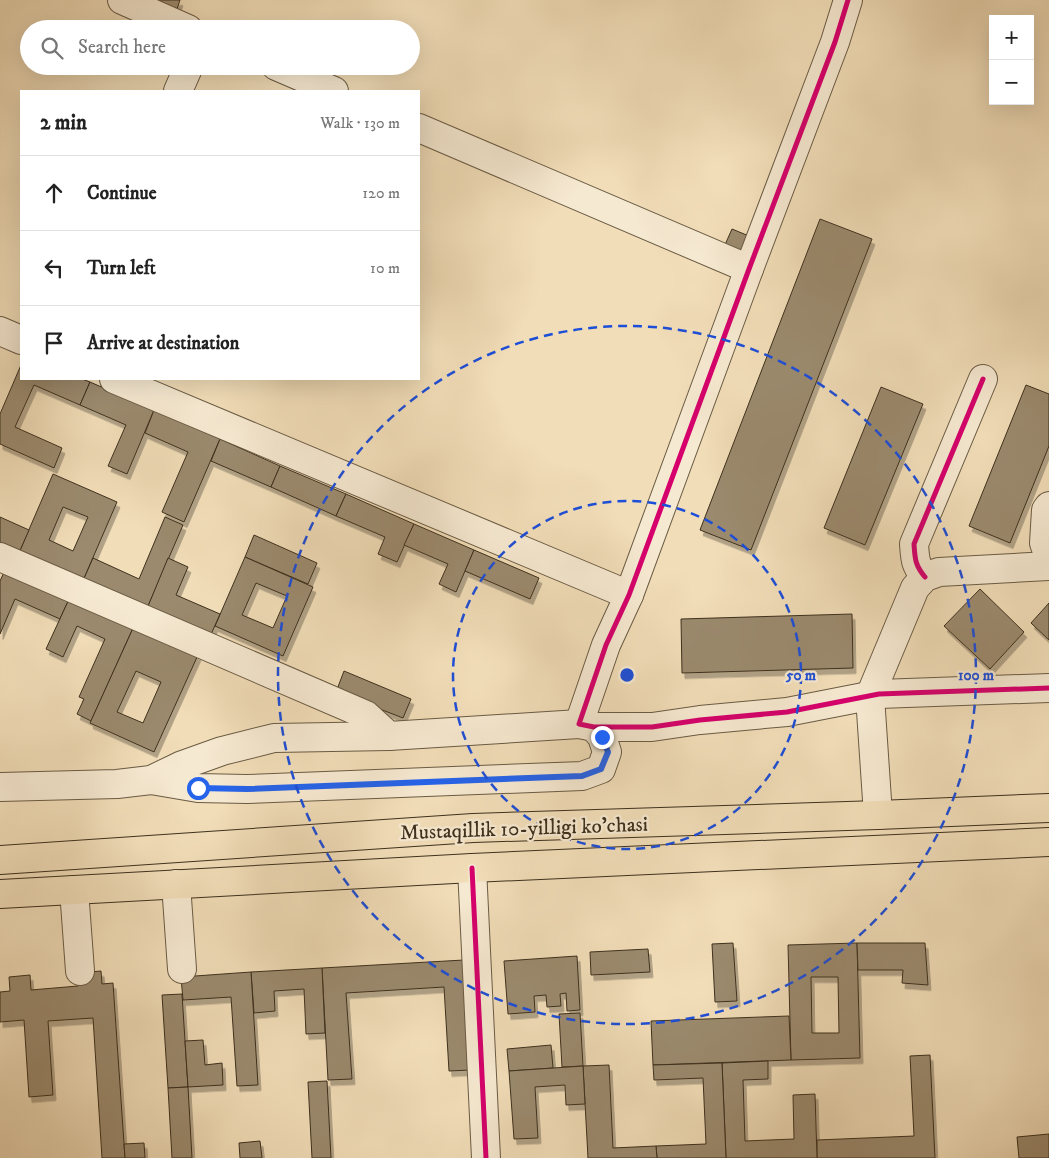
<!DOCTYPE html>
<html lang="en">
<head>
<meta charset="utf-8">
<style>
  body { margin:0; font-family:"IM FELL DW Pica",serif; background:#f6f6f6; color:#222 }
  .controls { position:absolute; right:15px; top:15px; display:grid; overflow:hidden; border-radius:0px; box-shadow:0 5px 20px #0002 }
  .controls button { width:45px; height:45px; display:grid; place-items:center; padding:0; border:0; border-bottom:1px solid #e0e0e0; background:#fff; color:#222; font:25px sans-serif }
  .stop { position:absolute; width:15px; height:15px; margin:-11px; border:4px solid #2563eb; border-radius:50%; background:#fff }
  .stop.end { background:#2563eb; border-color:#fff; box-shadow:0 1px 5px #0008 }
  .list { margin:0; padding:0; list-style:none }
  h2 { display:flex; justify-content:space-between; align-items:center; height:65px; margin:0; padding:0 20px; font-size:21px }
  h2 small { font-size:16px; font-weight:400; color:#767676 }
  .list li { display:grid; grid-template-columns:32px 1fr auto; gap:15px; align-items:center; box-sizing:border-box; height:75px; padding:0 20px; border-top:1px solid #e0e0e0 }
  .list b { display:block; font-size:19px; white-space:nowrap }
  .list em { font-size:16px; font-style:normal; color:#767676 }
  .icon { flex:none; width:28px; height:28px; fill:none; stroke:currentColor; stroke-width:2; stroke-linecap:round; stroke-linejoin:round }
  .map { position:relative; flex:none; width:1049px; height:1158px; overflow:hidden }
  .search { position:absolute; background:#fff; box-shadow:0 5px 20px #0002; left:20px; top:20px; width:400px; height:55px; display:flex; align-items:center; gap:12px; box-sizing:border-box; padding:0 18px; border-radius:28px; color:#767676; font-size:19px }
  .panel { position:absolute; background:#fff; box-shadow:0 5px 20px #0002; left:20px; top:90px; width:400px; height:290px; border-radius:0px }
  .map>svg:first-child { display:block }
  .building { fill:#9b8a6e; stroke:#3d301d; fill-rule:evenodd; filter:url(#shadow) }
  .lines { fill:none; stroke-linecap:round; stroke-linejoin:round }
  .minor-casing { stroke:#6a5b44; stroke-width:30 }
  .major-casing { stroke:#3d301d; stroke-width:30 }
  .minor { stroke:#f6e9d1; stroke-width:28 }
  .major { stroke:#f1ddb8; stroke-width:28 }
  .cycleway-casing { stroke:#f6e9d1; stroke-width:8 }
  .cycleway { stroke:#d6006c; stroke-width:5 }
  .route { stroke:#2563eb; stroke-width:6 }
  .ring { fill:none; stroke:#1d4ed8; stroke-width:2.5; stroke-dasharray:9 6 }
  .labels { text-anchor:middle; stroke-width:4.5; stroke-linejoin:round; paint-order:stroke }
  .street-label { font-size:21px; fill:#3d301d; stroke:#f6e9d1 }
  .centre { fill:#1d4ed8; stroke:#f6e9d1; stroke-width:2.5 }
  .ring-label { font-size:15px; text-anchor:middle; font-weight:bold; fill:#1d4ed8; stroke:#f6e9d1; stroke-width:4.5; stroke-linejoin:round; paint-order:stroke }
</style>
</head>
<body>
<div class="map">
<svg width="1049" height="1158" viewBox="0 0 1049 1158">
  <defs>
    <filter id="shadow"><feDropShadow dx="3" dy="5.5" stdDeviation="0" flood-color="#0004"/></filter>
  </defs>
  <rect width="100%" height="100%" fill="#f1ddb8"/>
  <filter id="stains"><feTurbulence type="fractalNoise" baseFrequency=".004" numOctaves="4"/><feColorMatrix values="0 0 0 0 .2 0 0 0 0 .09 0 0 0 0 .02 0 0 0 .5 -.17"/></filter>
  <radialGradient id="worn" r=".72"><stop offset=".6" stop-color="#630" stop-opacity="0"/><stop offset="1" stop-color="#630" stop-opacity=".3"/></radialGradient>
  <g class="building">
    <polygon points="159,0 180,0 176,12 157,5"/>
    <polygon points="820,219 872,239 751,550 700,530"/>
    <polygon points="732,229 749,236 738,263 720,256"/>
    <polygon points="21,365 21,379 82,379 90,382 80,405 34,385 15,427 62,448 54,468 0,444 0,414"/>
    <polygon points="90,382 154,410 127,474 108,466 126,425 80,405"/>
    <polygon points="1026,385 1049,394 1049,446 1010,543 969,526"/>
    <polygon points="881,387 923,404 865,545 824,528"/>
    <polygon points="154,410 220,439 184,522 162,512 188,452 145,433"/>
    <polygon points="220,439 280,466 271,487 211,461"/>
    <polygon points="280,466 346,494 336,516 271,487"/>
    <path d="M53,474L117,502L82,583L18,555ZM63,507L88,517L73,551L49,540Z"/>
    <polygon points="346,494 414,524 397,562 378,554 385,537 336,516"/>
    <polygon points="0,517 29,530 18,555 0,548"/>
    <polygon points="165,517 183,525 146,611 82,583 93,558 139,579"/>
    <polygon points="414,524 474,550 456,592 439,584 448,564 404,545"/>
    <polygon points="254,535 317,563 308,584 245,557"/>
    <polygon points="474,550 539,578 530,599 465,571"/>
    <path d="M245,557L313,587L283,656L215,626ZM256,583L287,596L273,628L242,615Z"/>
    <polygon points="168,558 188,567 176,595 220,614 209,639 146,611"/>
    <polygon points="6,568 70,597 60,619 15,599 0,634 0,581"/>
    <polygon points="980,589 1024,632 990,669 944,626"/>
    <polygon points="70,597 134,626 91,721 77,714 84,699 79,697 105,639 77,626 63,657 46,649"/>
    <polygon points="1049,603 1049,640 1031,623"/>
    <polygon points="852,614 853,668 682,673 681,619"/>
    <path d="M134,626L198,655L154,752L90,723ZM136,671L161,682L143,723L117,712Z"/>
    <polygon points="344,671 411,699 403,718 336,692"/>
    <polygon points="733,943 737,1001 715,1002 712,944"/>
    <path d="M857,943L860,1058L791,1060L788,945ZM811,977H838L839,1033H812Z"/>
    <polygon points="857,943 925,943 928,985 902,983 903,970 858,970"/>
    <polygon points="648,949 650,972 591,975 590,952"/>
    <polygon points="577,956 580,1010 567,1011 566,993 560,994 561,1006 547,1007 546,995 534,996 535,1012 508,1014 504,961"/>
    <polygon points="464,960 470,1070 449,1071 444,987 346,993 352,1079 328,1080 322,968"/>
    <polygon points="322,968 325,1033 306,1034 304,989 274,991 275,1011 254,1013 251,972"/>
    <polygon points="101,971 102,984 113,983 125,1158 102,1158 93,1018 48,1021 53,1095 29,1097 24,1020 0,1022 0,992 10,991 9,977 30,975 31,990 78,986 78,973"/>
    <polygon points="251,972 258,1085 237,1086 231,997 183,1000 181,977"/>
    <polygon points="182,994 188,1087 168,1088 162,995"/>
    <polygon points="580,1013 583,1066 562,1067 559,1014"/>
    <polygon points="789,1016 791,1060 653,1065 651,1021"/>
    <polygon points="203,1040 205,1065 222,1063 223,1085 188,1087 185,1041"/>
    <polygon points="551,1045 553,1068 509,1071 507,1049"/>
    <polygon points="930,1055 935,1158 817,1158 817,1140 914,1136 910,1056"/>
    <polygon points="768,1061 768,1079 743,1080 745,1141 794,1139 793,1095 815,1094 817,1158 726,1158 722,1063"/>
    <polygon points="722,1063 726,1158 657,1158 656,1146 706,1144 703,1078 654,1080 653,1065"/>
    <polygon points="609,1065 613,1148 656,1146 657,1158 588,1158 583,1066"/>
    <polygon points="583,1066 585,1104 566,1105 565,1085 535,1087 538,1138 514,1139 509,1071"/>
    <polygon points="327,1081 331,1158 312,1158 308,1082"/>
    <polygon points="188,1087 192,1158 172,1158 168,1088"/>
    <polygon points="1049,1134 1049,1158 1019,1158 1017,1137"/>
    <polygon points="260,1141 262,1158 240,1158 239,1143"/>
    <polygon points="144,1143 145,1158 125,1158 124,1144"/>
  </g>
  <g class="lines">
    <defs>
      <g id="minor">
        <polyline points="122,0 188,29"/>
        <polyline points="848,0 835,42 749,269 629,595 606,645 579,724 594,727 652,727 700,720 787,712 879,694 1049,688"/>
        <polyline points="276,66 334,91"/>
        <polyline points="178,91 189,66"/>
        <polyline points="419,128 749,269"/>
        <polyline points="0,331 21,340"/>
        <polyline points="114,379 629,595"/>
        <polyline points="1049,506 1046,510 1044,543 1049,557"/>
        <polyline points="0,557 366,715 389,736 579,724"/>
        <path d="M925,577C915,565 915,559 914,544L983,379"/>
        <polyline points="151,780 198,788 247,789 582,776 601,769 607,752 602,737 594,727"/>
        <polyline points="0,787 117,784 151,780 180,766 222,751 274,738 389,736"/>
        <polyline points="878,815 870,696 915,588 925,577 939,572 1049,566"/>
        <polyline points="472,868 486,1158"/>
        <polyline points="176,884 182,969"/>
        <polyline points="74,890 80,971"/>
      </g>
      <g id="major">
        <polyline points="0,860 473,828 878,815 1049,808"/>
        <polyline points="0,894 472,868 1049,842"/>
      </g>
    </defs>
    <use href="#minor" class="minor-casing"/>
    <use href="#major" class="major-casing"/>
    <use href="#minor" class="minor"/>
    <use href="#major" class="major"/>
    <defs>
      <g id="cycleway">
        <polyline points="848,0 835,42 749,269 629,595 606,645 579,724 594,727 652,727 700,720 787,712 879,694 1049,688"/>
        <path d="M925,577C915,565 915,559 914,544L983,379"/>
        <polyline points="472,868 486,1158"/>
      </g>
    </defs>
    <use href="#cycleway" class="cycleway-casing"/>
    <use href="#cycleway" class="cycleway"/>
  </g>
  <g class="lines">
    <polyline class="route" points="198,788 247,789 582,776 601,769 608,752 602,737"/>
  </g>
  <g class="ring">
    <circle cx="627" cy="675" r="174"/>
    <circle cx="627" cy="675" r="349"/>
  </g>
  <g class="labels">
    <g class="street-label">
      <text transform="translate(524 828) rotate(-2)" y="7">Mustaqillik 10-yilligi ko'chasi</text>
    </g>
  </g>
  <circle cx="627" cy="675" r="8" class="centre"/>
  <g class="ring-label">
    <text x="801" y="680">50 m</text>
    <text x="976" y="680">100 m</text>
  </g>
  <rect width="100%" height="100%" filter="url(#stains)"/>
  <rect width="100%" height="100%" fill="url(#worn)"/>
</svg>
<div class="controls">
<button>+</button>
<button>−</button>
</div>
<div class="stop" style="left:198px;top:788px"></div>
<div class="stop end" style="left:602px;top:737px"></div>
<div class="search"><svg class="icon" aria-label="search" viewBox="0 0 24 24"><circle cx="10" cy="10" r="6"/><path d="M15 15l6 6"/></svg>Search here</div>
<section class="panel">
<h2>2 min<small>Walk · 130 m</small></h2>
<ul class="list">
<li><svg class="icon" aria-label="ahead" viewBox="0 0 24 24"><path d="M12 20V5M6 11l6-6 6 6"/></svg><div><b>Continue</b></div><em>120 m</em></li>
<li><svg class="icon" aria-label="left" viewBox="0 0 24 24"><path d="M17 20v-9H6M10 6l-5 5 5 5"/></svg><div><b>Turn left</b></div><em>10 m</em></li>
<li><svg class="icon" aria-label="arrive" viewBox="0 0 24 24"><path d="M6 21V4h12l-3 4 3 4H6"/></svg><div><b>Arrive at destination</b></div></li>
</ul>
</section>
</div>
</body>
</html>
